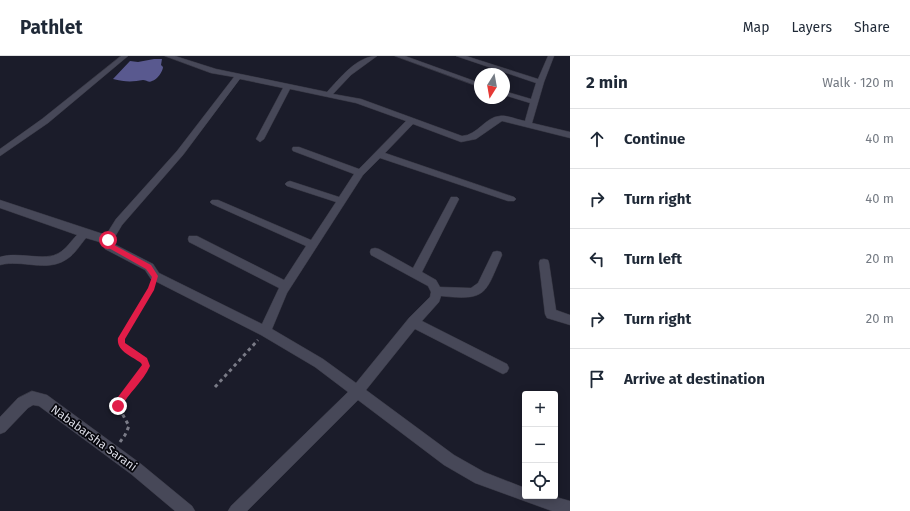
<!DOCTYPE html>
<html lang="en">
<head>
<meta charset="utf-8">
<style>
  body { margin:0; font-family:"Fira Sans",sans-serif; background:#f2f2f3; color:#1f2937 }
  .controls { position:absolute; right:12px; bottom:12px; display:grid; overflow:hidden; border-radius:4px; box-shadow:0 2px 10px #0003 }
  .controls button { width:36px; height:36px; display:grid; place-items:center; padding:0; border:0; border-bottom:1px solid #e0e1e3; background:#fff; color:#1f2937; font:20px sans-serif }
  .compass { position:absolute; left:474px; top:12px; width:36px; height:36px; border-radius:50%; background:#fff; box-shadow:0 2px 10px #0003; rotate:191deg }
  .stop { position:absolute; width:12px; height:12px; margin:-9px; border:3px solid #e11d48; border-radius:50%; background:#fff }
  .stop.end { background:#e11d48; border-color:#fff; box-shadow:0 1px 4px #0008 }
  .list { margin:0; padding:0; list-style:none }
  h2 { display:flex; justify-content:space-between; align-items:center; height:52px; margin:0; padding:0 16px; font-size:17px }
  h2 small { font-size:13px; font-weight:400; color:#747a83 }
  .list li { display:grid; grid-template-columns:26px 1fr auto; gap:12px; align-items:center; box-sizing:border-box; height:60px; padding:0 16px; border-top:1px solid #e0e1e3 }
  .list b { display:block; font-size:15px; white-space:nowrap }
  .list em { font-size:13px; font-style:normal; color:#747a83 }
  .icon { flex:none; width:22px; height:22px; fill:none; stroke:currentColor; stroke-width:2; stroke-linecap:round; stroke-linejoin:round }
  .map { position:relative; flex:none; width:570px; height:455px; overflow:hidden }
  header { display:flex; align-items:center; gap:24px; box-sizing:border-box; height:56px; padding:0 20px; background:#fff; border-bottom:1px solid #e0e1e3 }
  header strong { font-size:19px }
  nav { display:flex; gap:22px; margin-inline-start:auto; font-size:14px }
  main { display:flex }
  aside { flex:1; background:#fff }
  .map>svg:first-child { display:block }
  .water { fill:#59598f }
  .lines { fill:none; stroke-linecap:round; stroke-linejoin:round }
  .street-casing { stroke:#353541; stroke-width:1 }
  .path-far1 { stroke:#7a7b87; stroke-width:2.5; stroke-dasharray:3 3; stroke-linecap:butt }
  .path { stroke:#7a7b87; stroke-width:3; stroke-dasharray:3.5 3.5; stroke-linecap:butt }
  .street { fill:#474858; fill-rule:evenodd }
  .route { fill:#e11d48 }
  .labels { text-anchor:middle; stroke-width:3.5; stroke-linejoin:round; paint-order:stroke }
  .near-street-label { font-size:12px; fill:#dbdce6; stroke:#07070d }
</style>
</head>
<body>
<header>
<strong>Pathlet</strong>
<nav><a>Map</a><a>Layers</a><a>Share</a></nav>
</header>
<main>
<div class="map">
<svg width="570" height="455" viewBox="0 0 570 455">
  <rect width="100%" height="100%" fill="#1b1c2a"/>
  <path class="water" d="M154,3H162L161,9L163,11C163,15 157,24 152,25C149,27 146,24 143,24C133,26 124,26 113,23L130,5L138,6Z"/>
  <g class="lines">
    <defs>
      <g id="street">
        <polygon points="121,0 128,0 48,67 0,100 0,93 42,63"/>
        <path d="M165,0H175L216,13L327,36C340,22 357,0 377,0L351,19L333,38L361,43L462,80C478,79 485,61 500,60C507,59 518,64 525,65L530,47L504,39V35L531,43L536,27L456,0H466L538,23L548,0H554L544,26L532,67L570,76V82L502,65L476,83L461,86L413,68L385,97L514,141L516,143L514,145H508L380,102L363,119L287,237L272,273L323,303L356,327L409,262L430,241L431,236L428,230L371,199L370,196L371,193L375,192L379,193L413,212L451,141H457L459,143L422,216L436,224L440,231L471,232L478,227L493,196L497,195L501,196L502,199C485,238 487,245 441,240L439,246L422,265L507,308L509,312L507,316L503,318L499,316L415,273L366,334L454,399L484,416L525,432V440H552L570,445V455H552L475,427L444,409L358,344L247,455H228L231,450L348,336L315,311L261,279L151,223L145,214L105,193L103,187L86,182C80,189 75,198 67,203C47,217 22,203 0,209V201C18,195 45,206 59,197C66,193 71,185 77,179L0,152V144L106,179L116,163L177,95L234,21L211,17ZM240,23L283,32L256,83L260,86L264,83L290,33L356,47L406,65L359,113L299,91H293L292,93L293,95L354,118L339,141L290,125L287,126L285,128L287,130L336,146L311,184L218,144H212L210,146L212,148L306,190L284,224L197,180H189L188,183L189,186L279,232L262,268L159,217L153,208L114,188L113,184L122,169L183,99Z"/>
        <polygon points="395,0 405,0 480,27 480,31"/>
        <polygon points="544,203 548,204 549,207 556,254 570,259 570,269 547,262 545,258 539,207 540,204"/>
        <polygon points="32,335 47,339 141,408 192,450 195,455 175,455 131,418 39,350 33,349 28,352 5,376 0,378 0,361 18,342"/>
      </g>
    </defs>
    <use href="#street" class="street-casing"/>
    <polyline class="path-far1" points="133,262 152,230"/>
    <g class="path">
      <polyline points="215,331 258,284"/>
      <polyline points="120,386 125,379 129,370 118,350 146,310 145,304 124,291 121,287 122,282 134,261"/>
    </g>
    <use href="#street" class="street"/>
  </g>
  <path class="route" d="M108,182L110,183L112,188L151,209L158,220L154,234L125,283V287L147,302L150,310C143,326 128,337 121,352L118,354L114,350L118,341L142,309L141,307C132,300 116,295 118,282L148,232L152,221L146,213L107,191L105,184Z"/>
  <g class="labels">
    <g class="near-street-label">
      <text transform="translate(94 382) rotate(36)" y="4">Nababarsha Sarani</text>
    </g>
  </g>
</svg>
<div class="controls">
<button>+</button>
<button>−</button>
<button><svg class="icon" aria-label="locate" viewBox="0 0 24 24"><circle cx="12" cy="12" r="6"/><path d="M12 2v4M12 18v4M2 12h4M18 12h4"/></svg></button>
</div>
<svg class="compass" viewBox="-18 -18 36 36"><path d="M0-13l5 13h-10z" fill="#e53935"/><path d="M0 13l5-13h-10z" fill="#747a83"/></svg>
<div class="stop" style="left:108px;top:184px"></div>
<div class="stop end" style="left:118px;top:350px"></div>
</div>
<aside>
<h2>2 min<small>Walk · 120 m</small></h2>
<ul class="list">
<li><svg class="icon" aria-label="ahead" viewBox="0 0 24 24"><path d="M12 20V5M6 11l6-6 6 6"/></svg><div><b>Continue</b></div><em>40 m</em></li>
<li><svg class="icon" aria-label="right" viewBox="0 0 24 24"><path d="M7 20v-9h11M14 6l5 5-5 5"/></svg><div><b>Turn right</b></div><em>40 m</em></li>
<li><svg class="icon" aria-label="left" viewBox="0 0 24 24"><path d="M17 20v-9H6M10 6l-5 5 5 5"/></svg><div><b>Turn left</b></div><em>20 m</em></li>
<li><svg class="icon" aria-label="right" viewBox="0 0 24 24"><path d="M7 20v-9h11M14 6l5 5-5 5"/></svg><div><b>Turn right</b></div><em>20 m</em></li>
<li><svg class="icon" aria-label="arrive" viewBox="0 0 24 24"><path d="M6 21V4h12l-3 4 3 4H6"/></svg><div><b>Arrive at destination</b></div></li>
</ul>
</aside>
</main>
</body>
</html>
